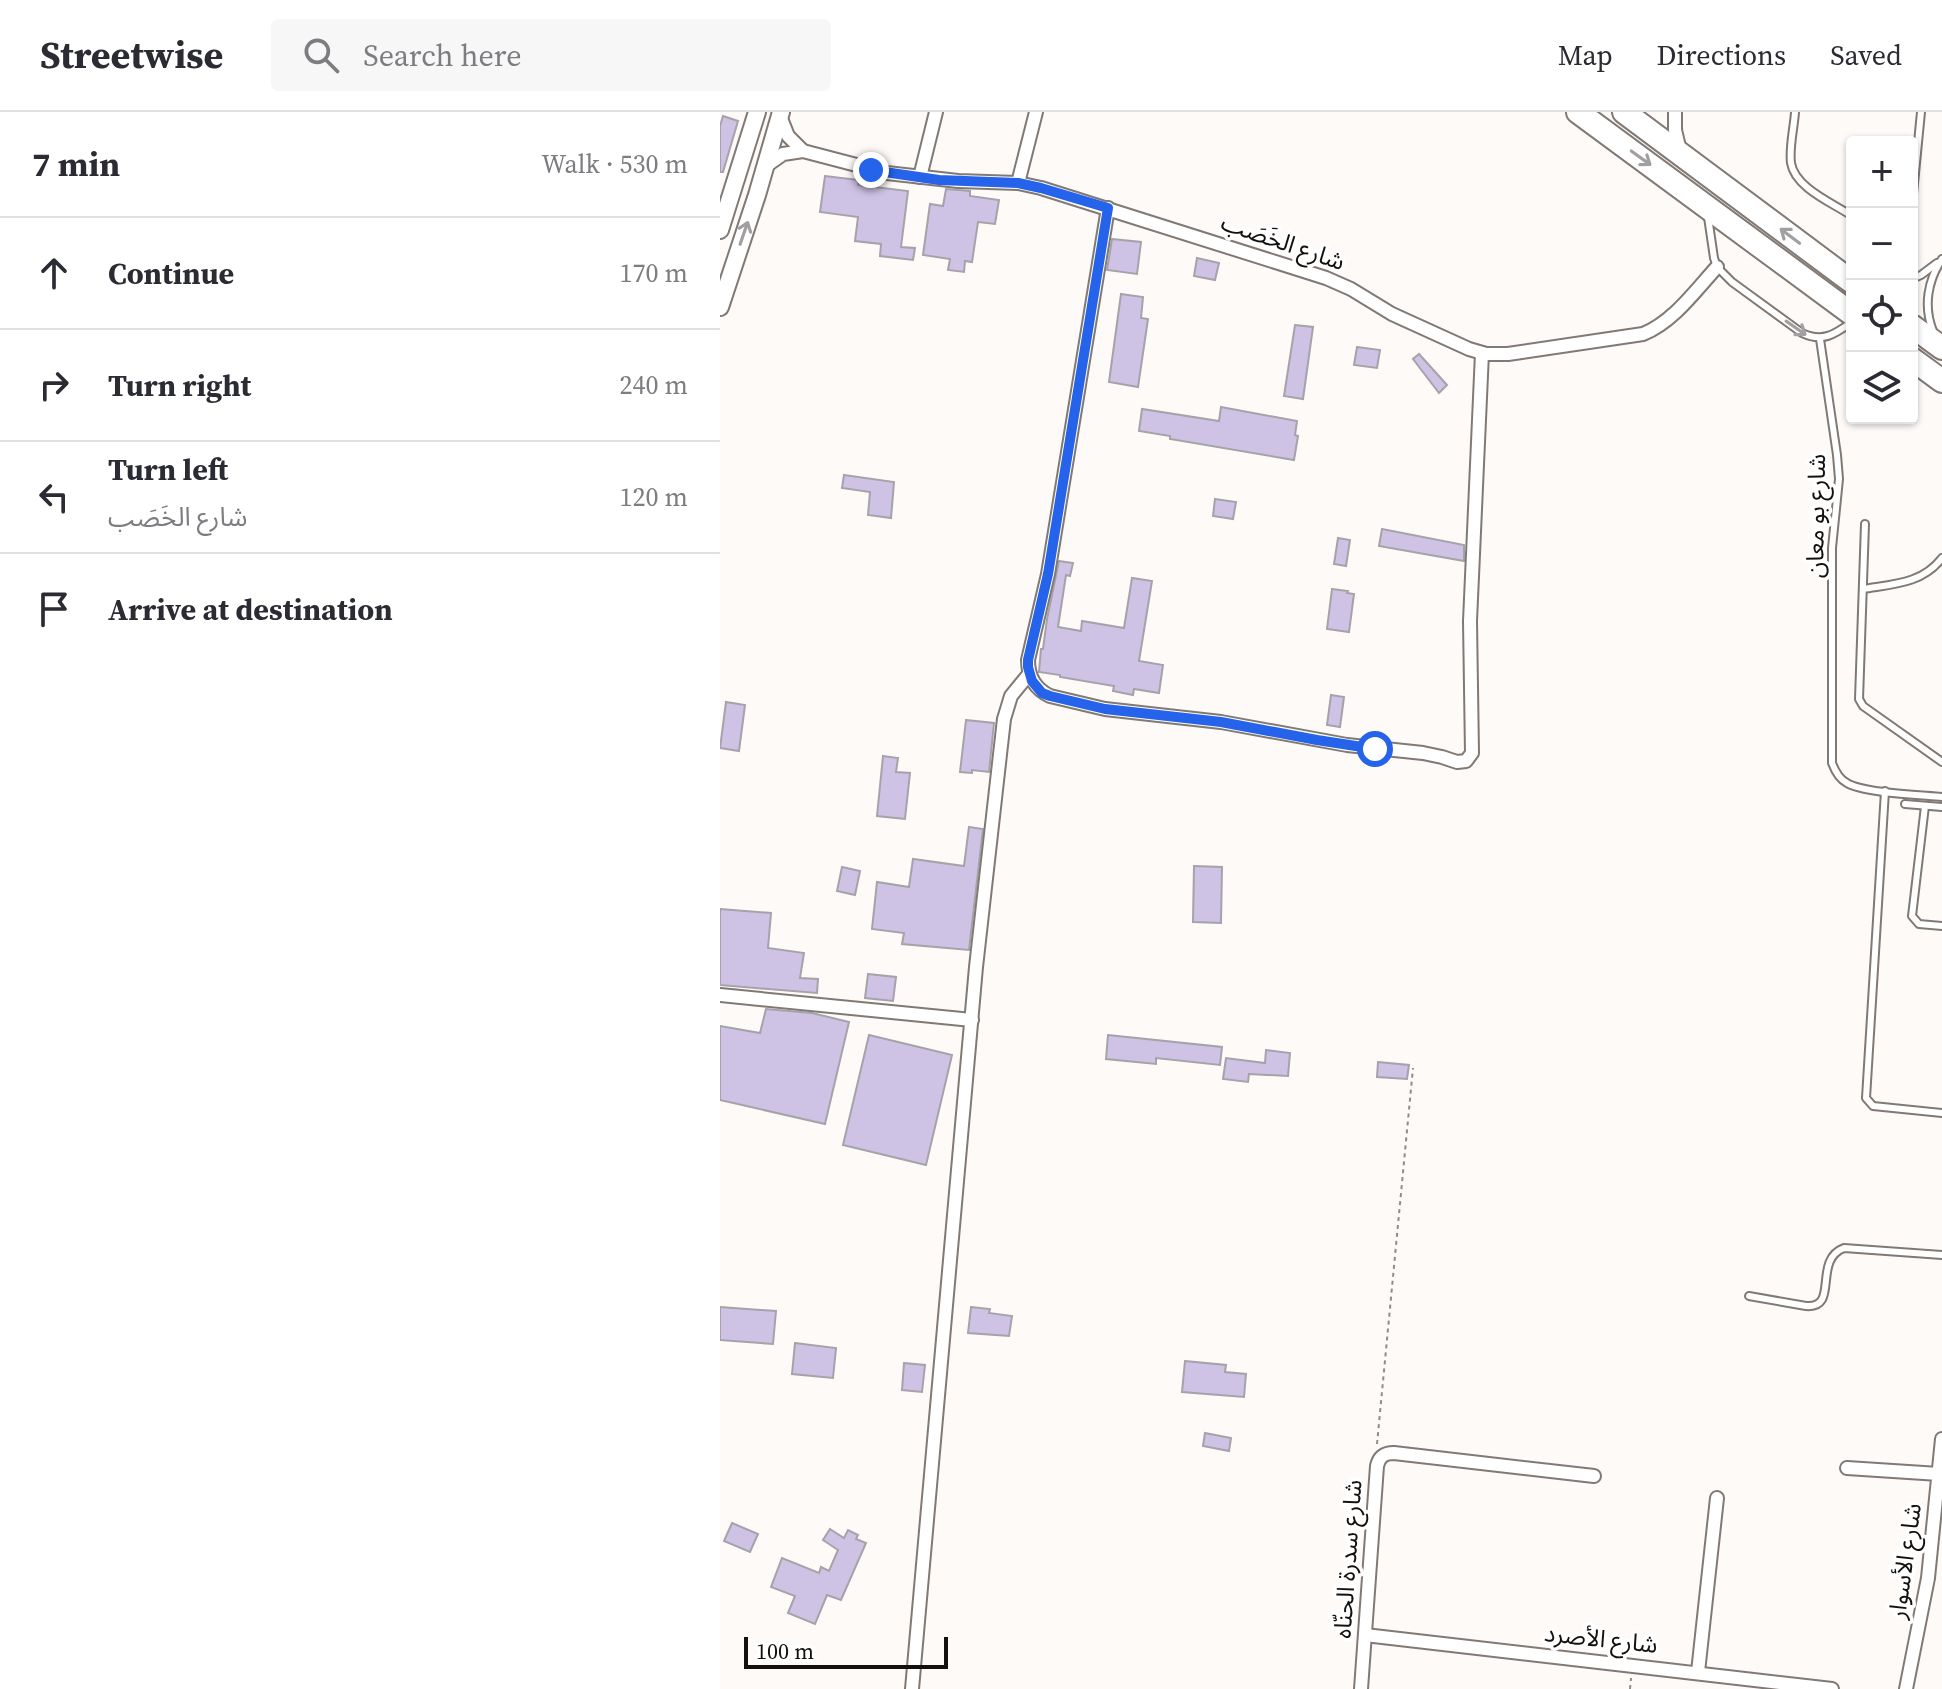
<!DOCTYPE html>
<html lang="en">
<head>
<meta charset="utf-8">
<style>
  body { margin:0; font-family:"Source Serif 4","Noto Sans Arabic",serif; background:#f7f7f7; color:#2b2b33 }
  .controls { position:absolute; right:24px; top:24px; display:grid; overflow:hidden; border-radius:8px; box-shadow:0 2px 6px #0004 }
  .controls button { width:72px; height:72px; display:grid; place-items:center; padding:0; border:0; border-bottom:2px solid #e1e1e2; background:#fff; color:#2b2b33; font:40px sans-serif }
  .scale { position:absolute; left:24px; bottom:20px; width:204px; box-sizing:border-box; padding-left:8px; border:4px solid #13100e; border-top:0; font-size:22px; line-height:28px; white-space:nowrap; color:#13100e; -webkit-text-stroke:6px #fff; paint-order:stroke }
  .stop { position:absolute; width:24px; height:24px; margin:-18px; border:6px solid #2563eb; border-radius:50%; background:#fff }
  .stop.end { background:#2563eb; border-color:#fff; box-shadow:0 2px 8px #0008 }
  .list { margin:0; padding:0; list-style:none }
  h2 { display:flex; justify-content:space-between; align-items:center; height:104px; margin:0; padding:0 32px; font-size:34px }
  h2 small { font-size:26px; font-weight:400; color:#7c7c81 }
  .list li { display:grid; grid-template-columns:52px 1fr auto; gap:24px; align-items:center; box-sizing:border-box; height:112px; padding:0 32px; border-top:2px solid #e1e1e2 }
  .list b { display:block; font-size:30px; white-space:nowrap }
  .list p { margin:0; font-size:26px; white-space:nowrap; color:#7c7c81 }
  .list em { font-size:26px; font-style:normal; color:#7c7c81 }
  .icon { flex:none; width:44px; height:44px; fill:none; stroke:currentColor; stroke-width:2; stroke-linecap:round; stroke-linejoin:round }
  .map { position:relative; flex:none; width:1222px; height:1577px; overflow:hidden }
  header { display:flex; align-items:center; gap:48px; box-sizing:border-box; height:112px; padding:0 40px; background:#fff; border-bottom:2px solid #e1e1e2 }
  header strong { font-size:38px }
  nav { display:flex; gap:44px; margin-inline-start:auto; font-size:28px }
  .search { width:560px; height:72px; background:#f7f7f7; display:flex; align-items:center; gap:20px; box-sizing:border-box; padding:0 28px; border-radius:8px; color:#7c7c81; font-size:30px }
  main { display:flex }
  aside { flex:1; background:#fff }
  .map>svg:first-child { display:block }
  .building { fill:#cfc3e5; stroke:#a5a2aa; stroke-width:2 }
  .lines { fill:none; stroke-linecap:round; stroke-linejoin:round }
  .lane-casing { stroke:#817974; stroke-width:10 }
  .street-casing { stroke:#817974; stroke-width:16 }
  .secondary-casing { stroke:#817974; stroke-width:20 }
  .highway-casing { stroke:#817974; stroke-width:26 }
  .path { stroke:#8f8b89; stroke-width:2; stroke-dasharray:4 4; stroke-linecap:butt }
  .lane { stroke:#fff; stroke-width:6 }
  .street { stroke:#fff; stroke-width:12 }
  .secondary { stroke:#fff; stroke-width:16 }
  .highway { stroke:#fff; stroke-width:22 }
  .oneway { stroke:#a19f9f }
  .route { stroke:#2563eb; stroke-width:10 }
  .labels { text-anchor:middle; stroke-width:7; stroke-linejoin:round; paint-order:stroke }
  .street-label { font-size:24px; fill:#13100e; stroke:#fff }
</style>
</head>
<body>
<header>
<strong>Streetwise</strong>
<div class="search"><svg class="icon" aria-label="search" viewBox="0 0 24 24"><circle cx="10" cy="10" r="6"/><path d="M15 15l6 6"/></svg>Search here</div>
<nav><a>Map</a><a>Directions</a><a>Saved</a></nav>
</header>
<main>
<aside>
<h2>7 min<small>Walk · 530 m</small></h2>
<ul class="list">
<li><svg class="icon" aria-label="ahead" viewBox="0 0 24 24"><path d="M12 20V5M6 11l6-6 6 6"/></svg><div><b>Continue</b></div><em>170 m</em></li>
<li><svg class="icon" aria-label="right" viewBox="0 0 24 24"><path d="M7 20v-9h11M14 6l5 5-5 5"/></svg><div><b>Turn right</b></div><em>240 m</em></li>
<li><svg class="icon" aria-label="left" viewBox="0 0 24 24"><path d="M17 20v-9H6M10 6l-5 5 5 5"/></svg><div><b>Turn left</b><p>شارع الخَصَب</p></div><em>120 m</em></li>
<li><svg class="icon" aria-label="arrive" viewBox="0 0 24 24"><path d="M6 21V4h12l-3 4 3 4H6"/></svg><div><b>Arrive at destination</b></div></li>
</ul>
</aside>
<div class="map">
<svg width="1222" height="1577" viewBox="0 0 1222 1577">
  <rect width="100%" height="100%" fill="#fefaf8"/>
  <g class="building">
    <polygon points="3,4 18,9 3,60 0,60 0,14"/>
    <polygon points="105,64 139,68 138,73 188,79 181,135 195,136 193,148 160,144 161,132 135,129 138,105 100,100"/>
    <polygon points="226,77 250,79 250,84 279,88 275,112 258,110 252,150 245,149 244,160 228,158 230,147 203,143 210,92 223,94"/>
    <polygon points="392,127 421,130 417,162 387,158"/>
    <polygon points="477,146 499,151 495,168 474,164"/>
    <polygon points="401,182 423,185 421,206 428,207 418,275 389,270"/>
    <polygon points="575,213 593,215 583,287 564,284"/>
    <polygon points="637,235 660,238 657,256 634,253"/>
    <polygon points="699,242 727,273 719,281 693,247"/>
    <polygon points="501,295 577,309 575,323 578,324 574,348 450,327 450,324 419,319 422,297 499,309"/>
    <polygon points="124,363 174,370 171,406 148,403 150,380 122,376"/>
    <polygon points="495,387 516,390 513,407 493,404"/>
    <polygon points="662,417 744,433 744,449 659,434"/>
    <polygon points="618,426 630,428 626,454 614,452"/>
    <polygon points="339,449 353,451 350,464 346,463 338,515 361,519 362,509 404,516 412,466 432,469 419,549 443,553 439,581 414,577 413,583 393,579 394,574 340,565 340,563 319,560 321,537 323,537 327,507"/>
    <polygon points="612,477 628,479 627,481 634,482 629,520 607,517"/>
    <polygon points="611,583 624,585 620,615 607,613"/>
    <polygon points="6,590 25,593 19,639 0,636"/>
    <polygon points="246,608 274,611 269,660 252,658 252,661 240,660"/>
    <polygon points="163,644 178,646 176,660 190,661 185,707 157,704"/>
    <polygon points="249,715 263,717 249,838 182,832 184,821 152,817 157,770 189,775 193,747 244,754"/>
    <polygon points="474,754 502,755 501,811 473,810"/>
    <polygon points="122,755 140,759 135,783 117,779"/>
    <polygon points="0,797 51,801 48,836 84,841 80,866 98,867 97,881 0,873"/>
    <polygon points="148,862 176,865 173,889 145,886"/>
    <polygon points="46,897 92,901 129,910 105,1012 0,988 0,914 40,921"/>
    <polygon points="149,923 232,943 206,1053 123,1033"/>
    <polygon points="388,923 502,935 500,953 436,946 436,952 386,947"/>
    <polygon points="546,938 570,941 568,964 529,962 528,970 503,967 506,946 545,951"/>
    <polygon points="658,950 689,953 687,967 657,965"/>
    <polygon points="0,1195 56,1199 53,1232 0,1228"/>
    <polygon points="251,1195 270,1197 269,1201 292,1204 289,1224 248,1221"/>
    <polygon points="75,1231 116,1236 113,1266 72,1262"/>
    <polygon points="465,1249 506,1253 505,1260 526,1262 524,1285 462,1280"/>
    <polygon points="184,1251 205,1253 202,1280 182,1278"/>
    <polygon points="485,1321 511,1326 509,1339 483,1334"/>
    <polygon points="12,1411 38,1422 30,1440 4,1429"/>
    <polygon points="110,1417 124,1426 128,1418 138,1423 136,1427 146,1431 121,1488 107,1483 95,1512 68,1501 75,1484 51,1475 62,1446 99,1461 101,1455 109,1459 118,1438 103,1428"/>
  </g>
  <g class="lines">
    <defs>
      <g id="lane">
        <path d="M1075,0C1074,16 1069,35 1071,51C1075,76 1113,91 1132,104"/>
        <polyline points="1192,92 1201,0"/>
        <path d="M988,105L994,146L997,155L1012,170L1082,221C1103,231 1115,222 1132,210"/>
        <polyline points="1192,167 1201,163 1217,151"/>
        <path d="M1213,219C1203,194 1208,168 1222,147"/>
        <path d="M1100,227L1117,343L1119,367L1112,436V651C1115,659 1119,667 1127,671C1143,681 1201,683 1222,685"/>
        <polyline points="1145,412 1139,587 1143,594 1222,650"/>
        <path d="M1143,477C1173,472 1202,472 1222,446"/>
        <polyline points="1165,679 1146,986 1153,994 1222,1001"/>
        <polyline points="1185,692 1222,695"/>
        <polyline points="1205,694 1192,804 1199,812 1222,814"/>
        <path d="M1029,1184L1086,1194C1120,1197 1092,1148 1124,1136L1222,1143"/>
      </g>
      <g id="street">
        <polyline points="955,0 955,18 960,39"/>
        <polyline points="60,4 68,24 83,39"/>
        <path d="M46,54L63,42L83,39L167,61L238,69L298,71L321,76L606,166L631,177L672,202L749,237L766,242H788L923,222C953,210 975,179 997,155"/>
        <polyline points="200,65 216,0"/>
        <polyline points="298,71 316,0"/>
        <path d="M388,96L328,462L308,548C308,565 315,577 330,584L385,597L501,610L627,633L703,641L722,645L737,650L746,649L752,641L750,509L762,241"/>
        <polyline points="0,883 252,908"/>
        <polyline points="1127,1356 1219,1362"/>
        <polyline points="645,1523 1112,1577"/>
        <polyline points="978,1560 997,1386"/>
        <polyline points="192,1577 256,855 284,607 291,584 309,562"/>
        <path d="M641,1577L657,1354C659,1345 664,1341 674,1341L874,1364"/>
        <polyline points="1186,1577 1208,1466 1222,1327"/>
      </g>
      <g id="secondary">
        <polyline points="0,118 37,0"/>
        <polyline points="0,195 37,83 61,0"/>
      </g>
      <g id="highway">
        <polyline points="858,0 1132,202"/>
        <polyline points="904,0 1132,170"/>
        <polyline points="1192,214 1222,236"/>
        <polyline points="1192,247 1222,269"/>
      </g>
    </defs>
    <use href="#lane" class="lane-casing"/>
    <use href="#street" class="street-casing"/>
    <use href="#secondary" class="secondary-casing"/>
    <use href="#highway" class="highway-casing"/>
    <g class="path">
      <polyline points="657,1332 693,956"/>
      <polyline points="910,1577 911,1566"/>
    </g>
    <use href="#lane" class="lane"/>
    <use href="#street" class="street"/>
    <use href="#secondary" class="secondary"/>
    <use href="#highway" class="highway"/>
  </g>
  <defs><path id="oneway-shaft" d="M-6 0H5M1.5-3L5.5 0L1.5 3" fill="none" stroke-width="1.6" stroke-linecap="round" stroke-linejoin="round" transform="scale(2)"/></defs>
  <g class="oneway">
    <use href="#oneway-shaft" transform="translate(921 46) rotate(36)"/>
    <use href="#oneway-shaft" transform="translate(24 121) rotate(-71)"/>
    <use href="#oneway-shaft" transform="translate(1070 124) rotate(-143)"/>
    <use href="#oneway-shaft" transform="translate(1076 216) rotate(35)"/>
  </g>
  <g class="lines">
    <polyline class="route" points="151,58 219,68 298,71 321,76 388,96 328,462 308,548 308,555 312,569 322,581 330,584 385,597 501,610 597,628 655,637"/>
  </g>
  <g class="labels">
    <g class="street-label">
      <text transform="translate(563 130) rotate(19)" y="8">شارع الخَصَب</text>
      <text transform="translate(1096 404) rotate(-89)" y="8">شارع بو معان</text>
      <text transform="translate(628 1447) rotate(-86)" y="8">شارع سدرة الحنّاه</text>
      <text transform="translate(1185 1449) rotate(-82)" y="8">شارع الأسوار</text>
      <text transform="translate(881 1527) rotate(6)" y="8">شارع الأصرد</text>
    </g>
  </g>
</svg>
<div class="controls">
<button>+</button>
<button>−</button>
<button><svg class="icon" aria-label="locate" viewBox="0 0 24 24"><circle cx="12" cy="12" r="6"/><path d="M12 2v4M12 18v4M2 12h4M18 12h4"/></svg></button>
<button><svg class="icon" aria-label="layers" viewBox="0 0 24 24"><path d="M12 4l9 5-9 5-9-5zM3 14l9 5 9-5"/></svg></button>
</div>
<div class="scale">100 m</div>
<div class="stop" style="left:655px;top:637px"></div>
<div class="stop end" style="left:151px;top:58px"></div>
</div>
</main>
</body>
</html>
